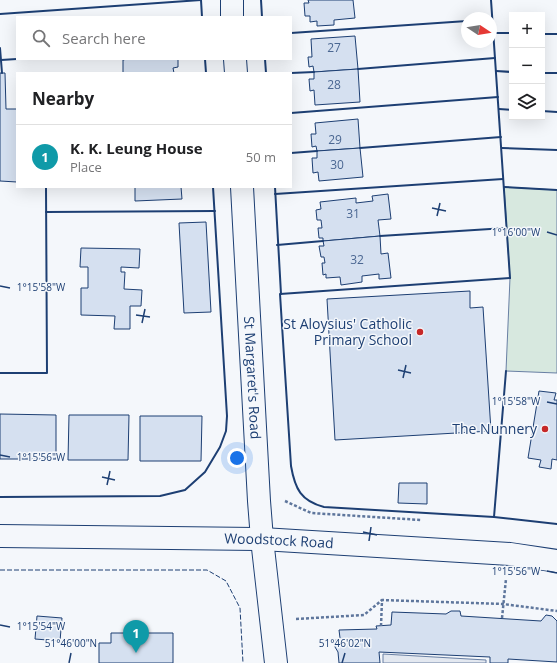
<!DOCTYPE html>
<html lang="en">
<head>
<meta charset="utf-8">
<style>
  body { margin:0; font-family:"Open Sans",sans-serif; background:#f6f6f6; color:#202124 }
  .controls { position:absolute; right:12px; top:12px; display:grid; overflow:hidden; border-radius:0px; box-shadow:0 4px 16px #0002 }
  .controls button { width:36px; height:36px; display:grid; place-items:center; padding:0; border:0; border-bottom:1px solid #e0e0e0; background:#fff; color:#202124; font:20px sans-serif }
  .compass { position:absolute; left:461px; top:12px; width:36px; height:36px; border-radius:50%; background:#fff; box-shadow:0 4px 16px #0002; rotate:102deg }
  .you { position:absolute; left:237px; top:458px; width:14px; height:14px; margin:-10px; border:3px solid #fff; border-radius:50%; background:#1a73e8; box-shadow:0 0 0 6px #1a73e833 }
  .badge { display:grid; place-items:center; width:26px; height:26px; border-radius:50%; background:#ea580c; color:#fff; font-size:13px; font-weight:700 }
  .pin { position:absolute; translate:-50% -33px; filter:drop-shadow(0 1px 2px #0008) }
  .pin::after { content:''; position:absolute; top:21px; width:14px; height:12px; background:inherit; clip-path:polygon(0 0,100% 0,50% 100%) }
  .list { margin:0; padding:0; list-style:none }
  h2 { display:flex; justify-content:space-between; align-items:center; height:52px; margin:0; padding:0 16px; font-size:17px }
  h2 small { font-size:13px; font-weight:400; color:#757577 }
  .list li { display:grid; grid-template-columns:26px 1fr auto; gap:12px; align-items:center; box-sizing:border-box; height:64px; padding:0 16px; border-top:1px solid #e0e0e0 }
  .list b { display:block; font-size:15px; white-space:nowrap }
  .list p { margin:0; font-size:13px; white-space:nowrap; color:#757577 }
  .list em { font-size:13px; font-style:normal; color:#757577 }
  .icon { flex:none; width:22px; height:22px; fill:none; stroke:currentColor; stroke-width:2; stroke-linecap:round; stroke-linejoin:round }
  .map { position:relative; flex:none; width:557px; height:663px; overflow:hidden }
  .search { position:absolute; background:#fff; box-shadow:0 4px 16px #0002; left:16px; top:16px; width:276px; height:44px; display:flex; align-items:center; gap:10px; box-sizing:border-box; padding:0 14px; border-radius:0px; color:#757577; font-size:15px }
  .panel { position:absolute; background:#fff; box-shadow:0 4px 16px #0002; left:16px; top:72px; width:276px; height:116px; border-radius:0px }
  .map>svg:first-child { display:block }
  .green { fill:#d7e8df; stroke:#687fa3 }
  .parking { fill:#e3e8f0; stroke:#687fa3 }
  .building { fill:#d5e0f0; stroke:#1d3f73 }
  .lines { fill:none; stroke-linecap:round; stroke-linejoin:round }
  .minor-casing { stroke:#1d3f73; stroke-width:24 }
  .major-casing { stroke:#1d3f73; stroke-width:24 }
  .path { stroke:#5e769c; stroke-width:2.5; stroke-dasharray:3 2; stroke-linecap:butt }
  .minor { stroke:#f4f7fb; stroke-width:22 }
  .major { stroke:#f4f7fb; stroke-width:22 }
  .fence { stroke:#1d3f73; stroke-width:1; stroke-dasharray:5 2; stroke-linecap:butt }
  .wall { stroke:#1d3f73; stroke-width:2 }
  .ticks { fill:none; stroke:#1d3f73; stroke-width:1.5 }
  .poi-dot { fill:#c62828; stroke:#f4f7fb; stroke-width:1.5 }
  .labels { text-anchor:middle; stroke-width:3; stroke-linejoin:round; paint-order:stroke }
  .number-label { font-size:12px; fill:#4b6792 }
  .poi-label { font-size:14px; fill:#1d3f73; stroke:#f4f7fb; text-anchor:end }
  .street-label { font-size:14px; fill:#1d3f73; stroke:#f4f7fb }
  .ticks-label { font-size:10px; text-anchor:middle; fill:#1d3f73; stroke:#f4f7fb; stroke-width:3; stroke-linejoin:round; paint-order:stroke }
</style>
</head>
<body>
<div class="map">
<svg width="557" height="663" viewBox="0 0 557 663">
  <rect width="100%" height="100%" fill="#f4f7fb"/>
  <polygon class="green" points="504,187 557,190 557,373 506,371 510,278"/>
  <polygon class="parking" points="383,654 486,660 486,663 383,663"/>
  <g class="building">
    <polygon points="308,0 353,0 355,18 334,20 334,25 317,26 317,21 310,22 310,16 305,16 304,3 309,3"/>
    <polygon points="355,36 358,69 314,72 313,66 309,67 308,57 312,57 311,39"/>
    <polygon points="127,59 178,59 178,67 173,68 174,73 123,73 123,60"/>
    <polygon points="358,69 360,102 315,105 314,90 310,91 309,79 314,79 314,72"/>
    <polygon points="0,73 5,73 6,109 17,109 17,182 0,181"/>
    <polygon points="358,119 360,148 317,151 316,146 312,147 311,134 316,134 315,123"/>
    <polygon points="360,148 363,177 319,181 318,172 313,173 312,158 317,158 317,151"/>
    <polygon points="135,187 181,187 182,199 135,201"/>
    <polygon points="388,194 391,219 378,220 380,236 323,241 323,238 319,238 318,228 322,228 321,220 317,220 316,210 321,209 320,202 356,198 356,203 373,201 372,196"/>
    <polygon points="206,222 211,312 184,313 179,223"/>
    <polygon points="380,236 381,254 388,253 391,278 379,279 379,274 362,276 362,282 341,285 340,277 326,278 326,274 323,275 322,263 325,263 324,257 321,257 319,246 324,246 323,241"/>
    <polygon points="81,248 140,249 139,268 121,267 121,272 125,272 124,289 142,290 141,306 130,306 130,329 114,329 115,316 81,315 81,288 88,288 88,267 80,267"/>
    <polygon points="470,291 470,308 483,307 491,431 335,440 327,299"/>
    <polygon points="539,391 556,393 554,400 557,400 557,460 552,459 551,469 539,467 541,460 528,458"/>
    <polygon points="0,414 56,415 56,459 0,459"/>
    <polygon points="69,415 129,415 128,460 68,460"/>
    <polygon points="140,416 202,416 201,461 140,461"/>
    <polygon points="399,483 427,483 427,504 398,503"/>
    <polygon points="451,611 460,611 461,616 541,621 546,615 552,616 557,621 557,662 508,659 508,663 490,663 490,657 379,652 380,663 339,663 338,652 335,647 334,641 340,638 339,630 377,629 376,626 391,625 392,612 446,614"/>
    <polygon points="37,616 62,618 60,641 35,639"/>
    <polygon points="111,633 173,633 173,663 99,663 99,643 111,643"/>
  </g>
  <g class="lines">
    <defs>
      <g id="minor">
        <polyline points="232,0 232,17"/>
        <polyline points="235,59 236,73"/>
        <path id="s1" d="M242,187L259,501L262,539L276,663"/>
      </g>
      <g id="major">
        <path id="s2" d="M0,536L262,539L510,554L557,561"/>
      </g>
    </defs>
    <use href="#minor" class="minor-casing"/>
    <use href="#major" class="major-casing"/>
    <g class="path">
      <polyline points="285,501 311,513 421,520"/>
      <polyline points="502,618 506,579"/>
      <polyline points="296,619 364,615 382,600"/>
      <polyline points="381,626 382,600 503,604 557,611"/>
    </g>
    <use href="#minor" class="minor"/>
    <use href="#major" class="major"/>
    <polyline class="fence" points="0,570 207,570 226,581 240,608 243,663"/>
    <g class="wall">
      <polyline points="201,0 202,17"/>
      <polyline points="261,0 262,17"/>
      <polyline points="491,0 510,278"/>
      <polyline points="0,14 201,0"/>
      <polyline points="291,33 467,21"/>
      <polyline points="493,33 512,33"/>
      <polyline points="542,34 557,34"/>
      <polyline points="0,48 2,73"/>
      <polyline points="205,59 206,73"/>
      <polyline points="265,59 266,73"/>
      <polyline points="1,60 17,59"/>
      <polyline points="358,69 495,58"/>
      <polyline points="496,71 512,72"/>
      <polyline points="291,73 314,72"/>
      <polyline points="542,73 557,73"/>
      <polyline points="499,109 512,110"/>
      <polyline points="542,111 557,112"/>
      <polyline points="291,113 498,97"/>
      <polyline points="360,148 501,137"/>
      <polyline points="502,148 557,150"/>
      <polyline points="291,153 317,151"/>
      <polyline points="275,187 281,294"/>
      <polyline points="504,187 557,190"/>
      <polyline points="275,194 503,179"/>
      <polyline points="46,212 215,211"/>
      <polyline points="380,236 506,228"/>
      <polyline points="277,245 323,241"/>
      <path d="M506,371L494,517L324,507C301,501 295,489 291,466L280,294L510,278"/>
      <polyline points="0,373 47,373 46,187"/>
      <polyline points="0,497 160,496 185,490 205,472 220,447 226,431 227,416 213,187"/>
      <polyline points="494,517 557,524"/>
    </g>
  </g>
  <path class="ticks" d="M432,208L446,211M437,216L440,203M547,232L557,235M0,286L10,288M136,315L150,317M142,323L145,309M398,370L411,373M403,378L406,365M547,402L557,404M0,455L10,457M102,477L115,480M107,485L110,471M363,532L377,535M369,541L371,527M547,571L557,573M0,625L10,627M69,663L71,653M342,663L345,653"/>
  <g class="poi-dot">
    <circle cx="420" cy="332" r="4"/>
    <circle cx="545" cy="429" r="4"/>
  </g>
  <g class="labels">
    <g class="number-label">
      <text x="334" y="52">27</text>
      <text x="334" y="89">28</text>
      <text x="335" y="144">29</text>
      <text x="337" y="169">30</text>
      <text x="353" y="218">31</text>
      <text x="357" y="264">32</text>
    </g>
    <g class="poi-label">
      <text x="412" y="329">St Aloysius' Catholic<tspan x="412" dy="16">Primary School</tspan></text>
      <text x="537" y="434">The Nunnery</text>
    </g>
    <g class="street-label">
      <text dy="5" stroke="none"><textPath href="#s1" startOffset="191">St Margaret's Road</textPath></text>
      <text dy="5" stroke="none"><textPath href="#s2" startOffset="279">Woodstock Road</textPath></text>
    </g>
  </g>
  <g class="ticks-label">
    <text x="516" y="236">1°16'00"W</text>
    <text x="41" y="291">1°15'58"W</text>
    <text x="516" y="405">1°15'58"W</text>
    <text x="41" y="461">1°15'56"W</text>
    <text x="516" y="575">1°15'56"W</text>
    <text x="41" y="630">1°15'54"W</text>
    <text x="71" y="647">51°46'00"N</text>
    <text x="345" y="647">51°46'02"N</text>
  </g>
</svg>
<div class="controls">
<button>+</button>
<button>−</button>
<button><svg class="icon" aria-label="layers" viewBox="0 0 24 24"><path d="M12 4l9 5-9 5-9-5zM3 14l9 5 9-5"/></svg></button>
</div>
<svg class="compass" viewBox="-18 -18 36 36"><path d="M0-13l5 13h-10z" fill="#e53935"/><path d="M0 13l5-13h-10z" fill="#757577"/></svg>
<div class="you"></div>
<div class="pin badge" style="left:136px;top:653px;background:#0f9aa8">1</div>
<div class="search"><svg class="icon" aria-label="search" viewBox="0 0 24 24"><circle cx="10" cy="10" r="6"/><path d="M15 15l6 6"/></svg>Search here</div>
<section class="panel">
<h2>Nearby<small></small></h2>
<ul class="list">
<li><span class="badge" style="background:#0f9aa8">1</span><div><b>K. K. Leung House</b><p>Place</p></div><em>50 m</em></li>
</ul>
</section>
</div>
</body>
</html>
